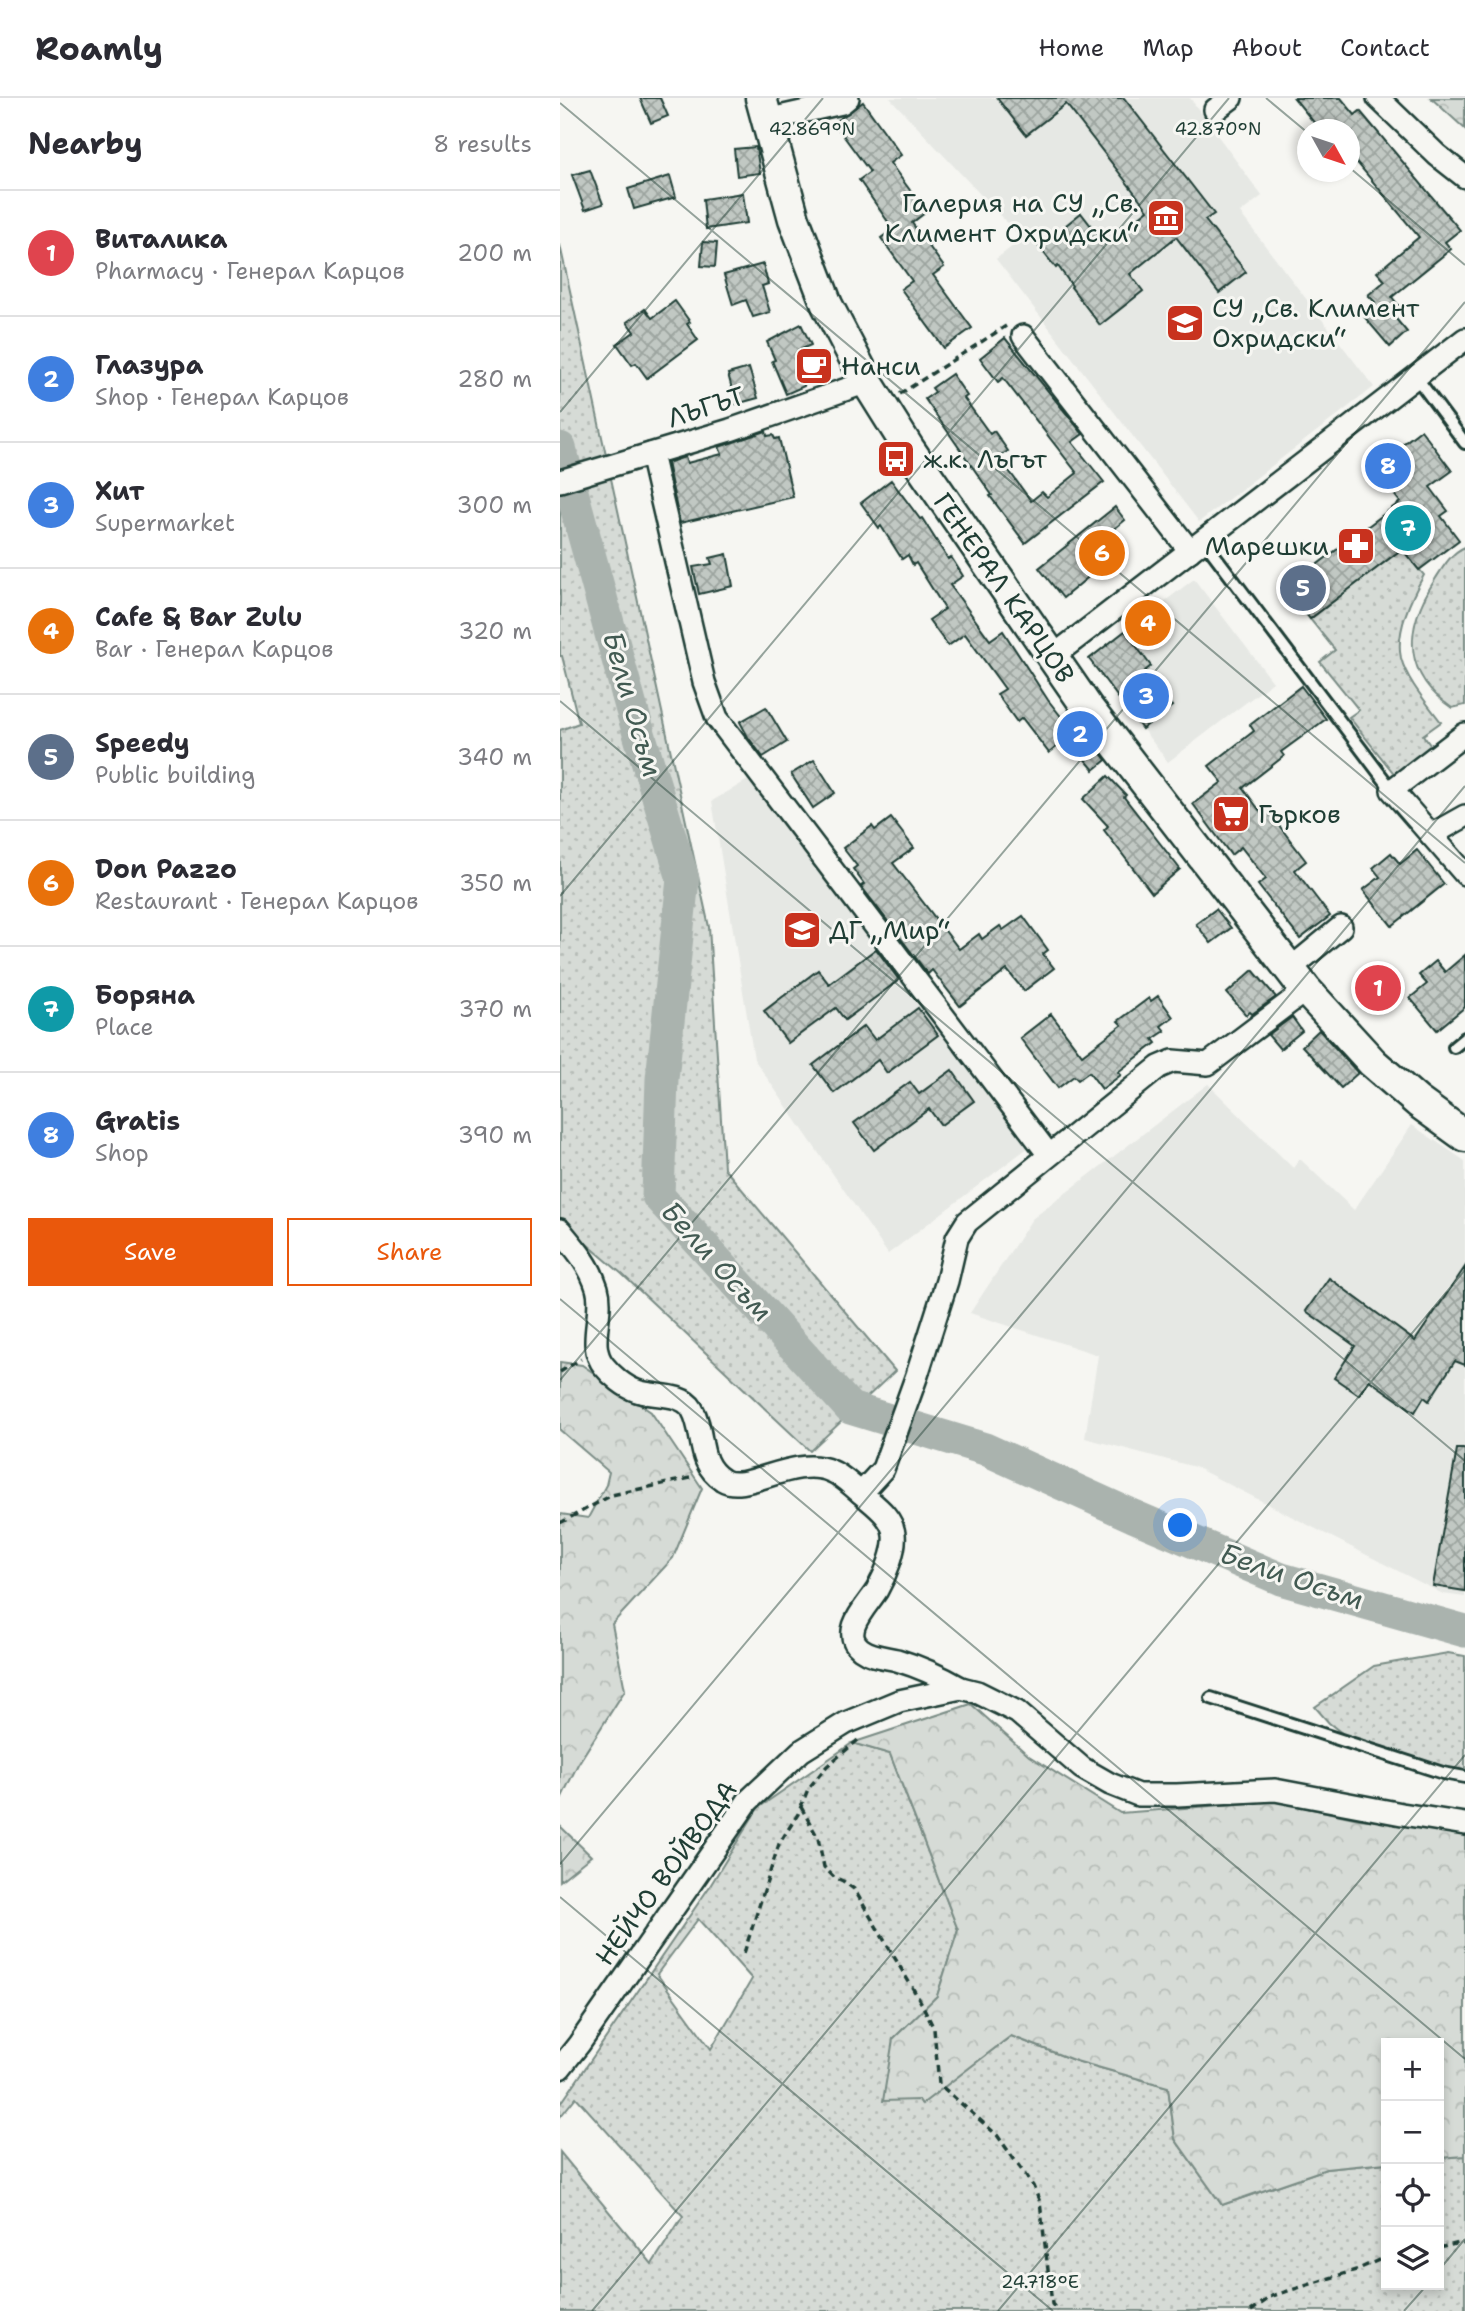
<!DOCTYPE html>
<html lang="en">
<head>
<meta charset="utf-8">
<style>
  body { margin:0; font-family:"Shantell Sans",sans-serif; background:#f7f7f7; color:#2b2b33 }
  .controls { position:absolute; right:21px; bottom:21px; display:grid; overflow:hidden; border-radius:0px; box-shadow:0 4px 10px #0003 }
  .controls button { width:63px; height:63px; display:grid; place-items:center; padding:0; border:0; border-bottom:2px solid #e1e1e2; background:#fff; color:#2b2b33; font:35px sans-serif }
  .compass { position:absolute; left:737px; top:21px; width:63px; height:63px; border-radius:50%; background:#fff; box-shadow:0 4px 10px #0003; rotate:130deg }
  .you { position:absolute; left:621px; top:1428px; width:24px; height:24px; margin:-18px; border:5px solid #fff; border-radius:50%; background:#1a73e8; box-shadow:0 0 0 10px #1a73e833 }
  .badge { display:grid; place-items:center; width:46px; height:46px; border-radius:50%; background:#ea580c; color:#fff; font-size:23px; font-weight:700 }
  .pin { position:absolute; translate:-50% -50%; border:4px solid #fff; box-shadow:0 2px 7px #0006 }
  .list { margin:0; padding:0; list-style:none }
  h2 { display:flex; justify-content:space-between; align-items:center; height:91px; margin:0; padding:0 28px; font-size:30px }
  h2 small { font-size:23px; font-weight:400; color:#7c7c81 }
  .list li { display:grid; grid-template-columns:46px 1fr auto; gap:21px; align-items:center; box-sizing:border-box; height:126px; padding:0 28px; border-top:2px solid #e1e1e2 }
  .list b { display:block; font-size:26px; white-space:nowrap }
  .list p { margin:0; font-size:23px; white-space:nowrap; color:#7c7c81 }
  .list em { font-size:23px; font-style:normal; color:#7c7c81 }
  .actions { display:flex; gap:14px; padding:21px 28px }
  .actions a { flex:1; padding:16px 0; border:2px solid #ea580c; border-radius:0px; text-align:center; font-size:24px; color:#ea580c }
  .actions .main { background:#ea580c; color:#fff }
  .icon { flex:none; width:38px; height:38px; fill:none; stroke:currentColor; stroke-width:2; stroke-linecap:round; stroke-linejoin:round }
  .map { position:relative; flex:none; width:905px; height:2213px; overflow:hidden }
  header { display:flex; align-items:center; gap:42px; box-sizing:border-box; height:98px; padding:0 35px; background:#fff; border-bottom:2px solid #e1e1e2 }
  header strong { font-size:33px }
  nav { display:flex; gap:38px; margin-inline-start:auto; font-size:24px }
  main { display:flex }
  aside { flex:1; background:#fff }
  .map>svg:first-child { display:block }
  .built { fill:#e6e8e4 }
  .grass { fill:url(#grass-dots); stroke:#7a8c85; stroke-width:2; fill-rule:evenodd }
  .forest { fill:url(#forest-crowns); stroke:#7a8c85; stroke-width:2 }
  .lines { fill:none; stroke-linecap:round; stroke-linejoin:round }
  .river { stroke:#aab3ae; stroke-width:33 }
  .building { fill:url(#building-cross-hatch); stroke:#1f3d34; stroke-width:2 }
  .lane-casing { stroke:#1f3d34; stroke-width:16 }
  .street-casing { stroke:#1f3d34; stroke-width:26 }
  .secondary-casing { stroke:#1f3d34; stroke-width:35 }
  .path { stroke:#1f3d34; stroke-width:3.5; stroke-dasharray:7 5; stroke-linecap:butt }
  .lane { stroke:#f6f6f2; stroke-width:10 }
  .street { stroke:#f6f6f2; stroke-width:21 }
  .secondary { stroke:#f6f6f2; stroke-width:30 }
  .ticks { fill:none; stroke:#1f3d34; stroke-width:2; stroke-opacity:0.45 }
  .labels { text-anchor:middle; stroke-width:6; stroke-linejoin:round; paint-order:stroke }
  .poi-label { font-size:26px; fill:#1f3d34; stroke:#f6f6f2; text-anchor:start }
  .street-label { font-size:26px; fill:#1f3d34; stroke:#f6f6f2 }
  .water-label { font-size:28px; font-style:italic; fill:#425a52; stroke:#f6f6f2 }
  .ticks-label { font-size:18px; text-anchor:middle; fill:#1f3d34; stroke:#f6f6f2; stroke-width:6; stroke-linejoin:round; paint-order:stroke }
</style>
</head>
<body>
<header>
<strong>Roamly</strong>
<nav><a>Home</a><a>Map</a><a>About</a><a>Contact</a></nav>
</header>
<main>
<aside>
<h2>Nearby<small>8 results</small></h2>
<ul class="list">
<li><span class="badge" style="background:#e0444e">1</span><div><b>Виталика</b><p>Pharmacy · Генерал Карцов</p></div><em>200 m</em></li>
<li><span class="badge" style="background:#3f7fe0">2</span><div><b>Глазура</b><p>Shop · Генерал Карцов</p></div><em>280 m</em></li>
<li><span class="badge" style="background:#3f7fe0">3</span><div><b>Хит</b><p>Supermarket</p></div><em>300 m</em></li>
<li><span class="badge" style="background:#e8710a">4</span><div><b>Cafe &amp; Bar Zulu</b><p>Bar · Генерал Карцов</p></div><em>320 m</em></li>
<li><span class="badge" style="background:#5c6f8a">5</span><div><b>Speedy</b><p>Public building</p></div><em>340 m</em></li>
<li><span class="badge" style="background:#e8710a">6</span><div><b>Don Pazzo</b><p>Restaurant · Генерал Карцов</p></div><em>350 m</em></li>
<li><span class="badge" style="background:#0f9aa8">7</span><div><b>Боряна</b><p>Place</p></div><em>370 m</em></li>
<li><span class="badge" style="background:#3f7fe0">8</span><div><b>Gratis</b><p>Shop</p></div><em>390 m</em></li>
</ul>
<div class="actions"><a class="main">Save</a><a>Share</a></div>
</aside>
<div class="map">
<svg width="905" height="2213" viewBox="0 0 905 2213">
  <defs>
    <pattern id="grass-dots" width="8" height="8" patternUnits="userSpaceOnUse" patternTransform="scale(1.75)"><rect width="8" height="8" fill="#d6dbd6"/><path d="M2 2h.1M6 6h.1" fill="none" stroke="#b7bdb8" stroke-width="1.8" stroke-linecap="round"/></pattern>
    <pattern id="forest-crowns" width="20" height="18" patternUnits="userSpaceOnUse" patternTransform="scale(1.75)"><rect width="20" height="18" fill="#d6dbd6"/><path d="M2 6a3 3 0 1 1 6 0M12 15a3 3 0 1 1 6 0" fill="none" stroke="#b7bdb8"/></pattern>
    <pattern id="building-cross-hatch" width="8" height="8" patternUnits="userSpaceOnUse" patternTransform="scale(1.75)"><rect width="8" height="8" fill="#c1c8c3"/><path d="M0 0l8 8M0 8l8-8" fill="none" stroke="#9ca49f"/></pattern>
  </defs>
  <rect width="100%" height="100%" fill="#f6f6f2"/>
  <filter id="ink" filterUnits="userSpaceOnUse"><feTurbulence type="fractalNoise" baseFrequency=".0143" numOctaves="2"/><feDisplacementMap in="SourceGraphic" scale="14" xChannelSelector="R" yChannelSelector="G"/><feConvolveMatrix kernelMatrix="1 2 1 2 8 2 1 2 1" color-interpolation-filters="sRGB"/></filter>
  <g filter="url(#ink)">
    <g class="built">
      <polygon points="330,0 630,0 702,98 680,115 814,289 639,424 436,161 462,141"/>
      <polygon points="634,481 713,584 608,664 529,561"/>
      <polygon points="193,679 474,1045 328,1156 194,961 152,703"/>
      <polygon points="648,986 733,1070 740,1061 794,1112 852,1027 905,1063 905,1499 883,1496 635,1369 525,1340 538,1257 410,1215 472,1121"/>
    </g>
    <g class="grass">
      <polygon points="0,147 149,829 164,1070 335,1273 250,1353 62,1176 0,1123 0,632 19,625 2,558 0,558"/>
      <path d="M905,449V607L892,610C840,574 845,528 876,480C883,469 892,454 905,449Z"/>
      <path d="M842,451L864,477C851,500 835,533 841,560C847,583 867,605 881,624L863,637L873,651L836,678L789,619L799,612L760,564L775,552L750,521Z"/>
      <polygon points="888,1555 905,1558 905,1679 806,1654 769,1625 755,1609 814,1568"/>
      <path d="M292,1645L330,1656L398,1832L377,1898L333,1941L361,2005L451,1938L516,1963L608,1989L615,2041L662,2107L766,2071L826,2065V2187H879V2060L905,2058V2213H0V2054L92,2166L123,2118L16,1999L0,2019V2007L150,1788L198,1710ZM138,1821L192,1881L151,1951L97,1876Z"/>
    </g>
    <g class="forest">
      <polygon points="871,0 905,0 905,31"/>
      <polygon points="0,1264 22,1267 91,1314 142,1390 113,1460 52,1526 65,1592 18,1666 0,1703 0,1416 28,1420 46,1387 49,1374 0,1332"/>
      <polygon points="411,1606 469,1658 560,1715 715,1703 799,1721 905,1732 905,2058 879,2060 879,1945 826,1945 826,2065 766,2071 662,2107 615,2041 608,1989 516,1963 451,1938 362,2006 359,2002 323,2003 333,1941 377,1898 398,1832 330,1656 292,1645"/>
      <polygon points="0,1728 31,1758 0,1783"/>
    </g>
    <g class="lines">
      <polyline class="river" points="0,350 71,609 123,781 102,981 98,1098 290,1310 425,1351 573,1418 721,1481 905,1533"/>
    </g>
    <g class="building">
      <polygon points="80,0 100,0 108,18 91,25"/>
      <polygon points="437,0 564,0 654,116 645,122 686,174 659,195 616,139 570,176 583,193 540,227 511,189 512,188 498,168 496,170 479,149 521,115 545,146 588,112 506,6 466,37"/>
      <polygon points="734,0 781,0 795,17 800,13 900,132 885,144 891,151 832,199 839,208 831,215 847,234 830,249 801,215 815,204 808,197 825,183 817,174 859,139 789,55 789,32 760,32"/>
      <polygon points="303,4 341,57 330,65 366,114 352,125 384,169 373,177 412,230 384,250 341,191 352,183 321,140 333,131 299,82 310,74 274,25"/>
      <polygon points="196,49 200,75 177,78 174,51"/>
      <polygon points="30,72 43,106 25,112 12,77"/>
      <polygon points="110,78 116,99 74,111 68,91"/>
      <polygon points="183,95 187,125 146,131 143,101"/>
      <polygon points="143,144 157,145 155,169 141,168"/>
      <polygon points="203,166 208,186 202,188 210,214 193,219 186,202 173,207 164,177"/>
      <polygon points="115,203 130,224 127,226 138,242 87,280 76,265 72,267 57,246 74,234 67,224 85,211 92,220"/>
      <polygon points="241,226 251,247 239,252 245,282 244,288 226,296 212,263 215,262 207,244"/>
      <polygon points="445,240 523,336 512,344 544,384 465,445 430,398 432,397 365,301 375,294 372,290 392,276 407,298 404,300 430,336 434,333 448,353 439,359 471,403 482,394 487,399 517,375 443,280 438,284 420,260"/>
      <polygon points="189,270 198,300 176,306 168,276"/>
      <polygon points="861,332 892,373 870,389 888,413 881,418 899,442 859,472 842,451 750,521 726,490 840,404 813,369"/>
      <polygon points="206,333 207,338 213,337 215,341 219,340 233,399 120,425 107,365 125,359 127,365 162,356 159,349"/>
      <polygon points="331,382 360,421 362,420 388,461 391,459 403,478 390,487 430,542 443,533 488,602 514,635 489,655 462,620 457,624 437,596 445,591 405,536 388,548 369,522 385,511 356,465 353,467 348,457 342,461 321,428 319,430 301,405"/>
      <polygon points="555,409 565,422 543,440 556,456 503,500 479,470"/>
      <polygon points="167,456 173,488 139,496 133,469 152,466 150,460"/>
      <polygon points="565,533 591,568 585,573 612,608 582,631 529,561"/>
      <polygon points="741,588 766,621 721,654 724,658 683,690 703,717 708,713 746,763 735,772 770,818 740,841 698,787 706,781 681,749 671,757 633,706 662,684 649,668 694,633 690,627"/>
      <polygon points="206,609 227,644 203,659 188,639 180,624"/>
      <polygon points="529,640 546,662 534,672 516,651"/>
      <polygon points="254,662 275,695 253,710 231,676"/>
      <polygon points="548,678 566,697 564,699 620,771 592,795 544,732 548,728 523,701"/>
      <polygon points="331,720 354,750 333,765 399,851 419,836 422,841 440,828 443,832 463,818 488,852 483,856 494,870 464,893 447,872 400,908 372,872 368,876 301,788 304,786 293,771 297,768 283,750 312,728 315,732"/>
      <polygon points="857,752 884,786 832,828 803,792 820,779 813,770 831,755 840,766"/>
      <polygon points="656,811 671,830 651,845 636,826"/>
      <polygon points="316,851 339,882 285,922 276,910 228,945 204,913 258,872 269,886"/>
      <polygon points="905,857 905,909 877,932 850,900 867,886 859,877 876,863 885,874"/>
      <polygon points="693,872 716,899 692,916 690,914 686,917 667,895"/>
      <polygon points="598,898 613,919 601,928 605,933 593,941 596,945 558,974 561,977 542,991 529,974 518,982 514,978 498,990 460,940 491,916 522,957 562,927 558,923 589,900 591,903"/>
      <polygon points="358,910 378,937 327,975 318,962 274,995 253,967 304,928 315,942"/>
      <polygon points="732,919 742,933 720,951 708,937"/>
      <polygon points="759,932 798,975 781,990 742,948"/>
      <polygon points="392,972 414,1003 381,1027 369,1011 314,1052 294,1025 350,984 359,996"/>
      <polygon points="905,1169 905,1267 895,1263 869,1303 864,1299 855,1314 809,1282 799,1297 774,1280 795,1248 746,1213 769,1180 855,1243"/>
      <polygon points="897,1351 905,1351 905,1493 873,1488"/>
    </g>
    <g class="lines">
      <defs>
        <g id="lane">
          <polyline points="856,279 905,345"/>
          <polyline points="644,443 832,692"/>
          <polyline points="894,949 905,940"/>
          <polyline points="651,1600 883,1675 905,1679"/>
        </g>
        <g id="street">
          <polyline points="818,0 877,57 905,79"/>
          <polyline points="655,12 671,0"/>
          <polyline points="206,22 282,5 288,0"/>
          <polyline points="463,238 630,453"/>
          <polyline points="91,356 144,584 157,620 489,1057"/>
          <polyline points="0,383 170,332 307,284"/>
          <polyline points="492,559 905,241"/>
          <polyline points="905,636 832,692 905,776"/>
          <polyline points="871,737 905,718"/>
          <polyline points="730,871 781,829"/>
          <path d="M0,1132C15,1150 30,1167 37,1190C45,1216 26,1246 44,1268C52,1278 65,1289 77,1293C93,1299 122,1294 132,1311C146,1335 135,1364 163,1382C186,1396 233,1357 271,1373C282,1377 292,1388 301,1395L323,1371L357,1277L387,1183L397,1140L407,1124L599,969L613,963L648,966L746,892"/>
          <path d="M301,1395C313,1406 332,1418 334,1436C336,1452 325,1478 317,1492C307,1508 279,1534 301,1551C312,1559 325,1559 337,1562C360,1569 380,1578 401,1590"/>
          <polyline points="0,1970 19,1946 188,1703 241,1653 286,1625 339,1603 401,1590 417,1594 457,1614 522,1670 550,1686 578,1697 617,1697 715,1692 842,1716 905,1726"/>
        </g>
        <polyline id="secondary" points="201,0 234,121 267,207 307,284 349,351 527,609 746,892 813,965 858,1004 905,1038"/>
      </defs>
      <use href="#lane" class="lane-casing"/>
      <use href="#street" class="street-casing"/>
      <use href="#secondary" class="secondary-casing"/>
      <g class="path">
        <polyline points="340,296 446,228"/>
        <polyline points="0,1274 21,1261"/>
        <polyline points="0,1425 52,1397 135,1379"/>
        <polyline points="241,1709 258,1740 264,1769 274,1779 283,1783 294,1791 362,1906 374,1931 379,1986 437,2037 473,2088 480,2104 492,2206 498,2213"/>
        <polyline points="184,1855 219,1746 238,1716 248,1691 267,1668 298,1642"/>
        <polyline points="879,2150 899,2145 905,2146"/>
        <polyline points="691,2213 712,2198 796,2172 826,2159"/>
      </g>
      <use href="#lane" class="lane"/>
      <use href="#street" class="street"/>
      <use href="#secondary" class="secondary"/>
    </g>
  </g>
  <path class="ticks" d="M706,0L748,35M0,5L905,765M790,70L905,167M0,314L263,0M0,603L905,1363M0,798L669,0M0,1201L905,1961M0,1282L905,204M0,1766L905,688M0,1799L493,2213M879,2172L905,2141M32,2213L905,1172M438,2213L905,1657M844,2213L867,2187"/>
  <defs>
    <symbol id="museum-square" viewBox="-11 -11 22 22"><rect x="-9" y="-9" width="18" height="18" rx="4" fill="#c8321e" stroke="#f6f6f2"/><path d="M0-6L6-3V-2H-6V-3ZM-5-1h2V3h-2ZM-1-1h2V3h-2ZM3-1h2V3H3ZM-6 4H6V6H-6Z" fill="#fff"/></symbol>
    <symbol id="school-square" viewBox="-11 -11 22 22"><rect x="-9" y="-9" width="18" height="18" rx="4" fill="#c8321e" stroke="#f6f6f2"/><path d="M0-5L7-2L0 1L-7-2ZM-4 1L0 2.5L4 1V4Q0 6-4 4Z" fill="#fff"/></symbol>
    <symbol id="cafe-square" viewBox="-11 -11 22 22"><rect x="-9" y="-9" width="18" height="18" rx="4" fill="#c8321e" stroke="#f6f6f2"/><path d="M-5.5-4.5H6V0H3Q3 3.5 0 3.5H-2.5Q-5.5 3.5-5.5 0ZM3-3.2v2h1.7v-2ZM-6 4.5H4V6H-6Z" fill="#fff"/></symbol>
    <symbol id="bus-square" viewBox="-11 -11 22 22"><rect x="-9" y="-9" width="18" height="18" rx="4" fill="#c8321e" stroke="#f6f6f2"/><path d="M-5-6H5V4H4V6H2V4H-2V6H-4V4H-5ZM-3.5-4V0h7V-4ZM-3.5 1.2v1.5H-2V1.2ZM2 1.2v1.5H3.5V1.2Z" fill="#fff"/></symbol>
    <symbol id="pharmacy-square" viewBox="-11 -11 22 22"><rect x="-9" y="-9" width="18" height="18" rx="4" fill="#c8321e" stroke="#f6f6f2"/><path d="M-2-6h4v4h4v4h-4v4h-4v-4h-4v-4h4Z" fill="#fff"/></symbol>
    <symbol id="supermarket-square" viewBox="-11 -11 22 22"><rect x="-9" y="-9" width="18" height="18" rx="4" fill="#c8321e" stroke="#f6f6f2"/><path d="M-6-5.5h2.5l.6 2H6L4.5 2H-2.5L-4.4-4H-6ZM-1.5 3.2a1.3 1.3 0 1 0 .1 0ZM3 3.2a1.3 1.3 0 1 0 .1 0Z" fill="#fff"/></symbol>
  </defs>
  <g fill-rule="evenodd">
    <use href="#museum-square" x="584" y="98" width="44" height="44"/>
    <use href="#school-square" x="603" y="203" width="44" height="44"/>
    <use href="#cafe-square" x="232" y="246" width="44" height="44"/>
    <use href="#bus-square" x="314" y="339" width="44" height="44"/>
    <use href="#pharmacy-square" x="774" y="426" width="44" height="44"/>
    <use href="#supermarket-square" x="649" y="694" width="44" height="44"/>
    <use href="#school-square" x="220" y="810" width="44" height="44"/>
  </g>
  <g class="labels">
    <g class="poi-label">
      <text x="579" y="114" text-anchor="end">Галерия на СУ „Св.<tspan x="579" dy="30">Климент Охридски“</tspan></text>
      <text x="652" y="219">СУ „Св. Климент<tspan x="652" dy="30">Охридски“</tspan></text>
      <text x="281" y="277">Нанси</text>
      <text x="363" y="370">ж.к. Лъгът</text>
      <text x="769" y="457" text-anchor="end">Марешки</text>
      <text x="698" y="725">Гърков</text>
      <text x="269" y="841">ДГ „Мир“</text>
    </g>
    <g class="street-label">
      <text transform="translate(146 309) rotate(-18)" y="9">ЛЪГЪТ</text>
      <text transform="translate(444 490) rotate(55)" y="9">ГЕНЕРАЛ КАРЦОВ</text>
      <text transform="translate(106 1775) rotate(-54)" y="9">НЕЙЧО ВОЙВОДА</text>
    </g>
    <g class="water-label">
      <text transform="translate(73 606) rotate(74)" y="10">Бели Осъм</text>
      <text transform="translate(157 1163) rotate(48)" y="10">Бели Осъм</text>
      <text transform="translate(732 1478) rotate(19)" y="10">Бели Осъм</text>
    </g>
  </g>
  <g class="ticks-label">
    <text x="252" y="37">42.869°N</text>
    <text x="658" y="37">42.870°N</text>
    <text x="480" y="2190">24.718°E</text>
  </g>
</svg>
<div class="controls">
<button>+</button>
<button>−</button>
<button><svg class="icon" aria-label="locate" viewBox="0 0 24 24"><circle cx="12" cy="12" r="6"/><path d="M12 2v4M12 18v4M2 12h4M18 12h4"/></svg></button>
<button><svg class="icon" aria-label="layers" viewBox="0 0 24 24"><path d="M12 4l9 5-9 5-9-5zM3 14l9 5 9-5"/></svg></button>
</div>
<svg class="compass" viewBox="-18 -18 36 36"><path d="M0-13l5 13h-10z" fill="#e53935"/><path d="M0 13l5-13h-10z" fill="#7c7c81"/></svg>
<div class="you"></div>
<div class="pin badge" style="left:818px;top:890px;background:#e0444e">1</div>
<div class="pin badge" style="left:520px;top:636px;background:#3f7fe0">2</div>
<div class="pin badge" style="left:586px;top:598px;background:#3f7fe0">3</div>
<div class="pin badge" style="left:588px;top:525px;background:#e8710a">4</div>
<div class="pin badge" style="left:743px;top:490px;background:#5c6f8a">5</div>
<div class="pin badge" style="left:542px;top:455px;background:#e8710a">6</div>
<div class="pin badge" style="left:848px;top:430px;background:#0f9aa8">7</div>
<div class="pin badge" style="left:828px;top:368px;background:#3f7fe0">8</div>
</div>
</main>
</body>
</html>
